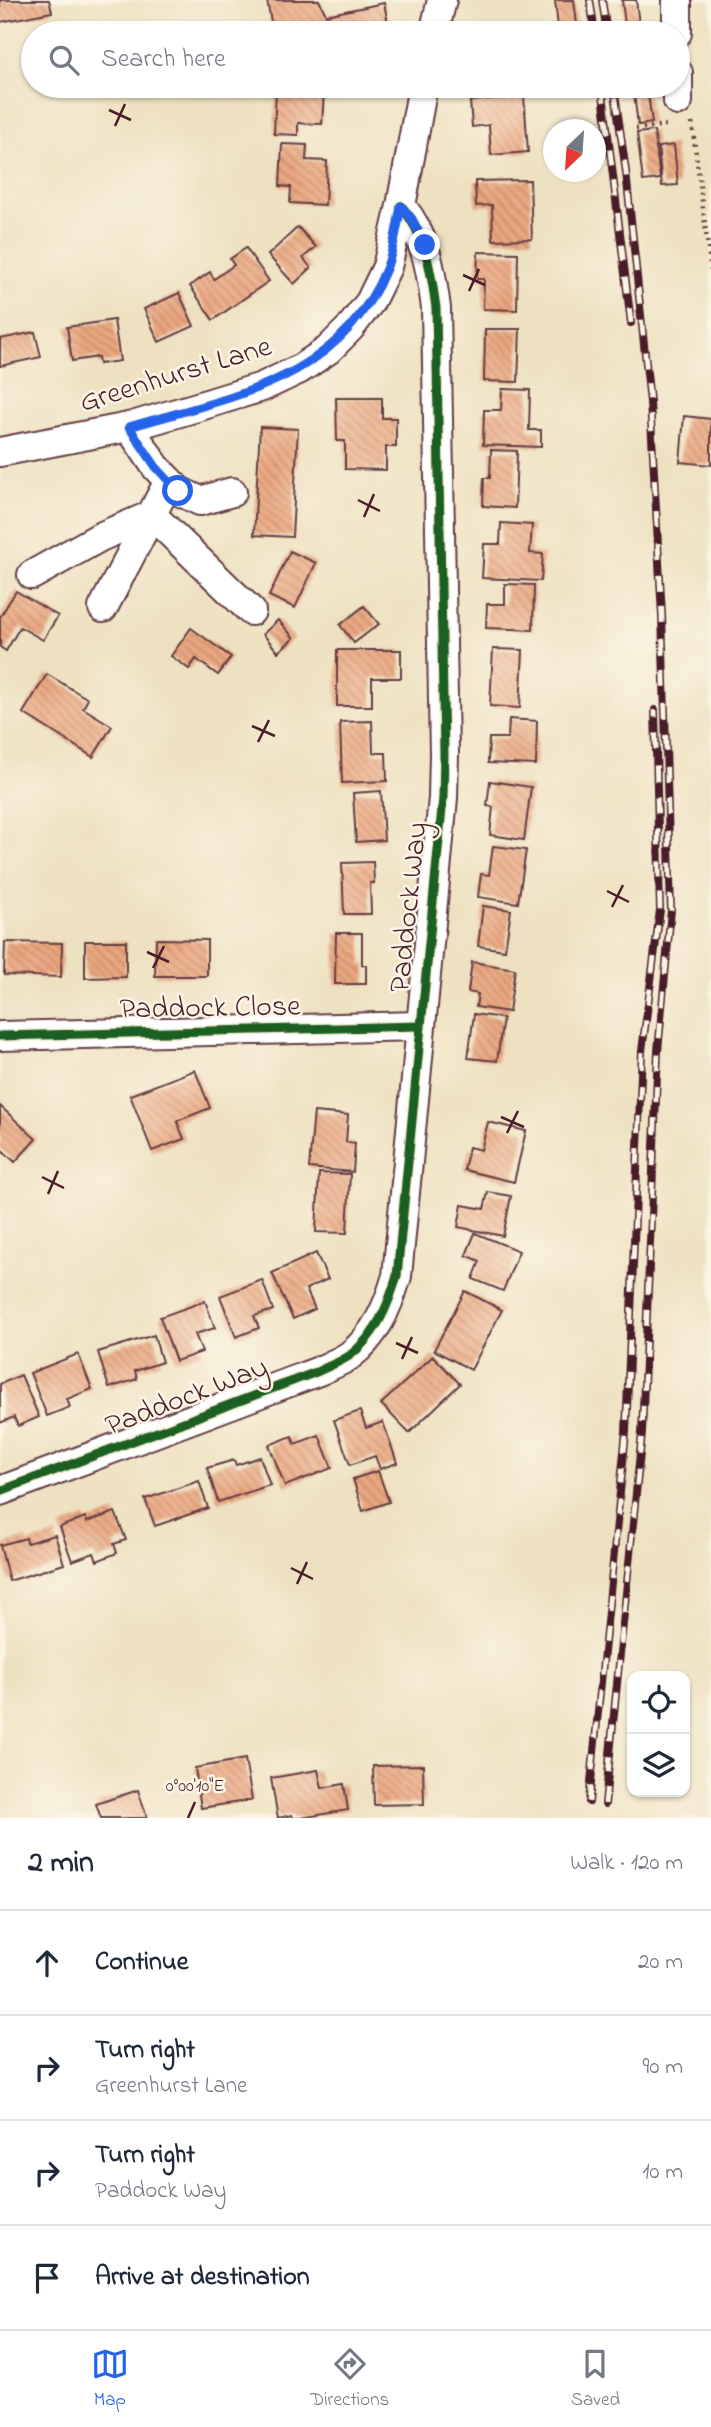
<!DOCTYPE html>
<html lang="en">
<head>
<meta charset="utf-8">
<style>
  body { margin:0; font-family:"Indie Flower",sans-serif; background:#f6f6f7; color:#1f2937 }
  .controls { position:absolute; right:21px; bottom:21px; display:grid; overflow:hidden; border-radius:14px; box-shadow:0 2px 5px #0004 }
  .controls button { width:63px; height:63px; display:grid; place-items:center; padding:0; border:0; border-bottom:2px solid #e0e1e3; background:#fff; color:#1f2937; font:35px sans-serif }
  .compass { position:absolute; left:543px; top:119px; width:63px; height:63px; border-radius:50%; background:#fff; box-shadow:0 2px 5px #0004; rotate:205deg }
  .stop { position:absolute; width:21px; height:21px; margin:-16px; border:5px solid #2563eb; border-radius:50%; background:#fff }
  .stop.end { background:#2563eb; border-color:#fff; box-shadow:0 2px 7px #0008 }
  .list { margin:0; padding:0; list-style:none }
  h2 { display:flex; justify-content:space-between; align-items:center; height:91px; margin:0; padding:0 28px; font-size:30px }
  h2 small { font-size:23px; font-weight:400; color:#747a83 }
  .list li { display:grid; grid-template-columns:46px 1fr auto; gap:21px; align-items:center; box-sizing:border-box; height:105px; padding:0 28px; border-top:2px solid #e0e1e3 }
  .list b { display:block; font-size:26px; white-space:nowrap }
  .list p { margin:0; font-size:23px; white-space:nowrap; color:#747a83 }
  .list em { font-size:23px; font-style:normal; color:#747a83 }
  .icon { flex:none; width:38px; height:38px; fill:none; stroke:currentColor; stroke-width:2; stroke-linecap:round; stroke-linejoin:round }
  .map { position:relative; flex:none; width:711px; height:1818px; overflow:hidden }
  .search { position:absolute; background:#fff; box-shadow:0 2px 5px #0004; left:21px; right:21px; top:21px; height:77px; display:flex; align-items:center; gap:18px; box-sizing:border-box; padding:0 24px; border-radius:38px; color:#747a83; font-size:26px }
  .sheet { height:511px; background:#fff }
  nav { display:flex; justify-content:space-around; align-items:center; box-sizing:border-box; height:98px; border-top:2px solid #e0e1e3; background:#fff; font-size:19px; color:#747a83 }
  nav a { display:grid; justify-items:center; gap:4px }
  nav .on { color:#2563eb }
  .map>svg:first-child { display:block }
  .building { fill:url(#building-back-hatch) }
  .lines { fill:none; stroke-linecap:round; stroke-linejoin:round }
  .minor-casing { stroke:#633c42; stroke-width:32 }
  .path { stroke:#633c42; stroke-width:4.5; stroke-dasharray:2 5; stroke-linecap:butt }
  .minor { stroke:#fff; stroke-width:28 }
  .rail-casing { stroke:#4a1f2b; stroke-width:8 }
  .rail { stroke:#fcf5e5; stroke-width:5; stroke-dasharray:16; stroke-linecap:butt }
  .cycleway-casing { stroke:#fcf5e5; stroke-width:13 }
  .cycleway { stroke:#1b5e20; stroke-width:9 }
  .route { stroke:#2563eb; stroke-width:9 }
  .ticks { fill:none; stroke:#4a1f2b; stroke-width:2.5 }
  .labels { text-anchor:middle; stroke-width:5; stroke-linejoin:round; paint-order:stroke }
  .street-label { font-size:30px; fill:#4a1f2b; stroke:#fcf5e5 }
  .ticks-label { font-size:18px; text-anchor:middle; fill:#4a1f2b; stroke:#fcf5e5; stroke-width:5; stroke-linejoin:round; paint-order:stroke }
</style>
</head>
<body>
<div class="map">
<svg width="711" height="1818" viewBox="0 0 711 1818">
  <defs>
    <pattern id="building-back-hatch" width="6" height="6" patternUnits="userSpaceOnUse" patternTransform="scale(1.75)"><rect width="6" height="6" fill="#eba780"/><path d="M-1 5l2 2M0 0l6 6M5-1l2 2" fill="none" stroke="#c08769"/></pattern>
  </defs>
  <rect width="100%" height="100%" fill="#fcf5e5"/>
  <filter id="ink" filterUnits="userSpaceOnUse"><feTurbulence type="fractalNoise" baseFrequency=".0143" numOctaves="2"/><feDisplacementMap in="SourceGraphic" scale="14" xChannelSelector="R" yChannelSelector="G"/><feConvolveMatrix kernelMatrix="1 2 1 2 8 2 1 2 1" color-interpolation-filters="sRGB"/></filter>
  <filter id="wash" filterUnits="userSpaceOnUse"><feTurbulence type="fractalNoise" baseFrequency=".00686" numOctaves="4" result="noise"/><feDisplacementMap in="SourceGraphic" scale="28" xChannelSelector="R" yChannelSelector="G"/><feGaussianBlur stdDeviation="1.57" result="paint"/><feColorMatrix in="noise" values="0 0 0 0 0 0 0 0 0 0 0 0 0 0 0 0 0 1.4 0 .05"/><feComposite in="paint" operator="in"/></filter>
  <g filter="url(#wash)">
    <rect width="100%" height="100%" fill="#eee1c1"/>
    <g id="blocks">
      <g class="building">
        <polygon points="0,0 49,0 52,12 0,22"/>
        <polygon points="267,0 319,0 326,15 384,3 390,33 273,33"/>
        <polygon points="555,0 574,0 577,25 558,27"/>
        <polygon points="622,0 636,0 640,33 626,33"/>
        <polygon points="633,86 647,86 652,123 638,125"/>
        <polygon points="276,89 324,92 322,124 298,123 298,135 274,134"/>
        <polygon points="524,96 528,152 491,155 489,125 472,127 470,101"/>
        <polygon points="654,131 660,179 643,181 637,133"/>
        <polygon points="282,144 307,145 306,160 327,161 325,205 290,203 291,187 280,186"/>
        <polygon points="674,145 678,185 662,186 658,147"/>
        <polygon points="530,180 532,239 493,240 492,205 476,206 475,181"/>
        <polygon points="298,227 316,247 303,258 311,268 294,284 268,255"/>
        <polygon points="246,248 269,281 213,320 190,286 210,272 214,279 234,265 230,259"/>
        <polygon points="478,252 518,253 517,310 483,309 484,279 477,279"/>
        <polygon points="179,293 194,326 159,342 144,309"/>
        <polygon points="114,320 120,361 99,364 98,357 72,361 67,327"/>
        <polygon points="485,329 520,329 518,382 484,381"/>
        <polygon points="35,332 41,357 0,366 0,339"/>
        <polygon points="502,389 530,390 529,430 541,430 541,447 483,445 484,410 501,410"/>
        <polygon points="336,398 382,398 382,418 396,418 396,447 386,447 386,470 345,469 345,441 337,441"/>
        <polygon points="684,416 711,419 711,465 680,462"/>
        <polygon points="260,427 298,429 292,537 254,535"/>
        <polygon points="491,450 517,451 515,508 483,506 484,478 490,478"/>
        <polygon points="501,523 532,525 530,553 543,554 541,581 482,578 484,544 500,544"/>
        <polygon points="290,551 316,563 295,608 269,596"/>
        <polygon points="505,584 534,585 533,630 486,628 487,604 505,604"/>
        <polygon points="16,591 58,616 43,640 20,627 6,651 0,647 0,617"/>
        <polygon points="364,606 379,624 354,643 340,625"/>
        <polygon points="278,620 294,638 278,652 263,634"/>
        <polygon points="191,628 231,657 218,675 196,659 189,669 171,656"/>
        <polygon points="493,649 523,650 520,708 490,706"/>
        <polygon points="337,650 401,650 401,678 372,678 372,706 337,706"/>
        <polygon points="47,674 88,699 83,708 112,726 93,757 23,713"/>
        <polygon points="509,719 537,721 536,765 488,763 489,738 508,738"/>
        <polygon points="372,721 373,753 386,753 387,781 342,783 340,722"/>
        <polygon points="490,781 531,787 524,840 490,835 493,807 487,806"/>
        <polygon points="381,791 384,840 356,842 353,793"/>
        <polygon points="493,846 526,850 518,903 478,897 481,874 489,875"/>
        <polygon points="373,862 374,883 370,883 371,914 344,914 342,863"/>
        <polygon points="483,906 511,910 505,950 478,946"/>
        <polygon points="336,933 362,933 362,965 366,965 366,984 335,984"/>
        <polygon points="156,939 207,940 207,976 155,976"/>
        <polygon points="85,941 126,941 126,977 85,978"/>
        <polygon points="5,942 62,943 61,977 4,975"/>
        <polygon points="472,962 515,969 509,1012 476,1007 478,994 468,992"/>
        <polygon points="474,1014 503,1018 497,1061 468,1058"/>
        <polygon points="195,1070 210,1108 177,1121 184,1139 152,1151 130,1095"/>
        <polygon points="0,1106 36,1139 15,1162 0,1148"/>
        <polygon points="314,1112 348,1115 346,1142 355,1143 353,1172 309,1168"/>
        <polygon points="488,1122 526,1131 514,1182 464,1170 469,1147 481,1150"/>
        <polygon points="319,1173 350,1174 347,1233 316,1232"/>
        <polygon points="488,1192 511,1196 503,1236 458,1227 462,1205 484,1209"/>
        <polygon points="475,1233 519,1251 503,1291 473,1279 480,1261 466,1255"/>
        <polygon points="316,1253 328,1279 306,1289 315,1309 293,1319 272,1273"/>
        <polygon points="262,1280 273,1310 254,1316 259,1328 236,1337 220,1296"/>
        <polygon points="465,1291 502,1310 471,1370 434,1350"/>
        <polygon points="205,1301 215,1328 195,1334 202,1352 176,1361 160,1317"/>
        <polygon points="154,1335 162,1362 135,1371 137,1379 109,1388 98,1352"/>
        <polygon points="78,1354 92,1389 67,1399 70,1407 47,1416 30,1373"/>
        <polygon points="433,1356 460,1384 409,1433 381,1404"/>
        <polygon points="21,1375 39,1417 18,1426 14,1417 0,1423 0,1384"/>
        <polygon points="360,1411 366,1428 383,1422 397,1463 380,1469 375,1456 350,1465 334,1420"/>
        <polygon points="319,1435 332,1468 285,1486 269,1445 292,1436 295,1444"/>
        <polygon points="260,1457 270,1485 218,1502 207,1468 234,1460 236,1465"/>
        <polygon points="378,1471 389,1502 363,1511 353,1479"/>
        <polygon points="199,1481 208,1508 155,1526 145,1499"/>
        <polygon points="115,1512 126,1540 114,1544 117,1553 97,1561 94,1553 72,1561 60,1527 85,1517 87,1522"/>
        <polygon points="55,1535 64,1564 9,1581 0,1545 26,1538 27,1543"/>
        <polygon points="245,1759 252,1800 201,1808 195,1768"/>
        <polygon points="423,1765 424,1804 374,1805 373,1766"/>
        <polygon points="318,1770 322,1788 344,1784 348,1810 301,1818 293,1818 292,1815 278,1818 271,1778"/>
        <polygon points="138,1790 147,1818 101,1818 96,1804"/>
      </g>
    </g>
  </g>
  <g filter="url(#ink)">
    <use href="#blocks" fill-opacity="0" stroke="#633c42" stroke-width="2"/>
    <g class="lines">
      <defs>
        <g id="minor">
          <polyline points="434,33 442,0"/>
          <polyline points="677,33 677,0"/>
          <polyline points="678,73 678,101"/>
          <polyline points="129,427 156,467 169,481 179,491 200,501 232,492"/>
          <polyline points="0,452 129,427 197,407 262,387 300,369 328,350 350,328 370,302 387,267 401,206 423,86"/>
          <polyline points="32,575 100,537 152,515 251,611"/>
          <polyline points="103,608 169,481"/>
          <polyline points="0,1036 420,1026"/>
          <path d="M0,1491L319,1371C329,1366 340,1362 349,1356C376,1336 388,1306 397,1276L443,798L444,754L436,308C431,270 426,236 401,206"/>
        </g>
      </defs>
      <use href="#minor" class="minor-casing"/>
      <g class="path">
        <polyline points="692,123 711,271"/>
        <polyline points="636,129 666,125"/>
      </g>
      <use href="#minor" class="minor"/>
      <defs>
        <g id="rail">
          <polyline points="590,0 595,33"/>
          <polyline points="602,0 607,33"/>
          <polyline points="602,86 631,323"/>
          <polyline points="589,1802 626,1432 642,1051 660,910 655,710"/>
          <polyline points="605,1804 642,1433 658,1051 671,910 662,615 650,402 626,172 614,86"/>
        </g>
      </defs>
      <use href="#rail" class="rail-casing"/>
      <use href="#rail" class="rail"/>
      <defs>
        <g id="cycleway">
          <polyline points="0,1036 420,1026"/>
          <path d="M0,1491L319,1371C329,1366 340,1362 349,1356C376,1336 388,1306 397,1276L443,798L444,754L436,308C431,270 426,236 401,206"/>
        </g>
      </defs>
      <use href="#cycleway" class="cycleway-casing"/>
      <use href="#cycleway" class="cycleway"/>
    </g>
  </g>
  <g class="lines" filter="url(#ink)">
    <path class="route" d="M178,491L156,467L129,427C233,396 340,381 386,269C394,249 397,227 401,206L412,219L425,245"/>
  </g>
  <path class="ticks" d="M109,110L131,120M115,126L125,104M463,275L485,285M469,291L479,269M358,500L380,511M364,517L374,494M252,726L275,736M258,742L269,720M607,891L629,902M612,907L623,885M147,952L169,962M153,968L164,946M501,1117L524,1127M507,1133L518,1111M42,1177L64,1188M48,1194L58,1171M396,1343L418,1353M402,1359L412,1337M291,1568L313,1579M297,1584L307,1562M188,1818L195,1802"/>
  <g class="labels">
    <g class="street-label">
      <text transform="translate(175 373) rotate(-17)" y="10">Greenhurst Lane</text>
      <text transform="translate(407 907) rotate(-84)" y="10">Paddock Way</text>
      <text transform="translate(210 1006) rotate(-1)" y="10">Paddock Close</text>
      <text transform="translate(186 1395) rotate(-21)" y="10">Paddock Way</text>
    </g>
  </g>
  <g class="ticks-label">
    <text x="195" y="1791">0°00'10"E</text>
  </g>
</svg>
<div class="controls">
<button><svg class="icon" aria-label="locate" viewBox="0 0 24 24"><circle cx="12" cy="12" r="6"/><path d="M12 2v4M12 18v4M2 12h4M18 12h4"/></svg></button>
<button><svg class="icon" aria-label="layers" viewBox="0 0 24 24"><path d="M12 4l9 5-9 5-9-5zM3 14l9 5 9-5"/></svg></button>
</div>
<svg class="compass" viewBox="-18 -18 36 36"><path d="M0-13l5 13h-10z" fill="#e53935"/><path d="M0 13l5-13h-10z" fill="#747a83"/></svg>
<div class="stop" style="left:178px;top:491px"></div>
<div class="stop end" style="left:425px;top:245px"></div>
<div class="search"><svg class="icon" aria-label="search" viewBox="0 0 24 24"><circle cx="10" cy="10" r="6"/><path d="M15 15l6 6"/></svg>Search here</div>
</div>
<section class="sheet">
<h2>2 min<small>Walk · 120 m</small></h2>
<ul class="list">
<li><svg class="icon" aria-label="ahead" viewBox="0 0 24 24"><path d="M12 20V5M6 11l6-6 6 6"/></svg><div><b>Continue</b></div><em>20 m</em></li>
<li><svg class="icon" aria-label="right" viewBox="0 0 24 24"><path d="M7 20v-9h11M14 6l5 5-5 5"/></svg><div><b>Turn right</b><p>Greenhurst Lane</p></div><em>90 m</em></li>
<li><svg class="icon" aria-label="right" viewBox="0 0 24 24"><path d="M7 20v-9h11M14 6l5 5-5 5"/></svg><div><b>Turn right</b><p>Paddock Way</p></div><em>10 m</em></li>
<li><svg class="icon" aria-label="arrive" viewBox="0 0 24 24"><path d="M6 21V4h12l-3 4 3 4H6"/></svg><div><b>Arrive at destination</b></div></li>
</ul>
</section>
<nav>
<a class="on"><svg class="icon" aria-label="map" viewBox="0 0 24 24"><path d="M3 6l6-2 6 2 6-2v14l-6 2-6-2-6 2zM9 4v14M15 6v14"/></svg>Map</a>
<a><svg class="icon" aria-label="directions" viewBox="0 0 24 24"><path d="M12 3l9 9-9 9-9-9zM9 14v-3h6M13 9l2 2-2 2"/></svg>Directions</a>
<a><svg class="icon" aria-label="saved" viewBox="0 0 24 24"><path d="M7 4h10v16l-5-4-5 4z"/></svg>Saved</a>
</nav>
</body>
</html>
